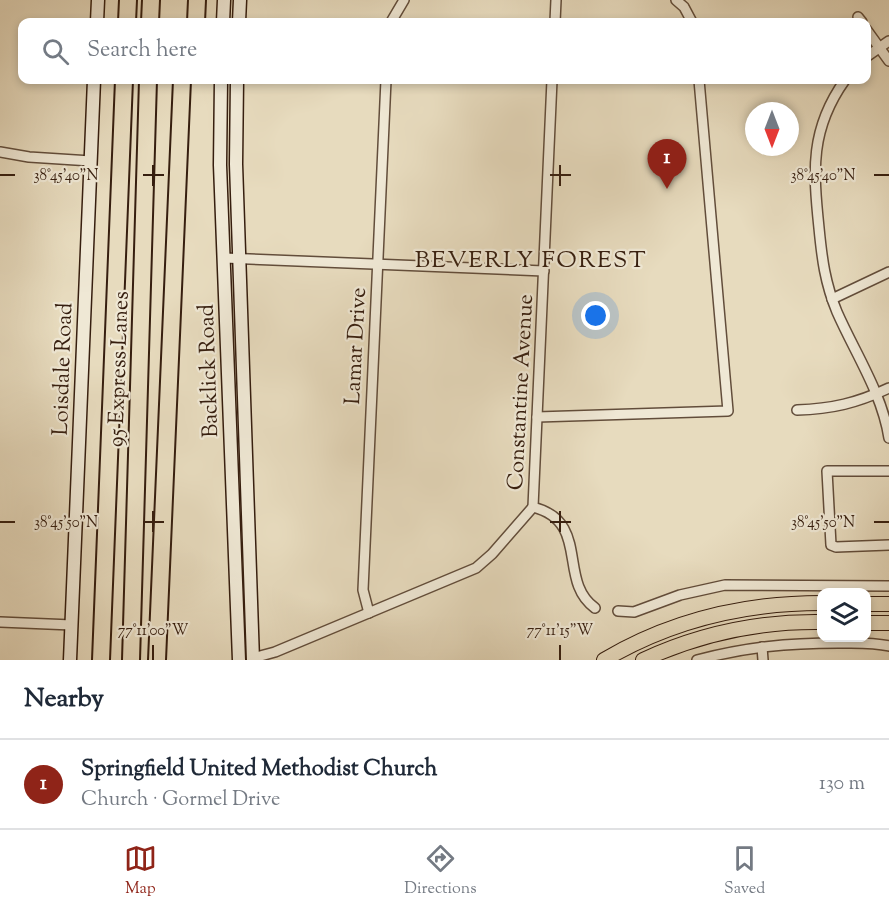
<!DOCTYPE html>
<html lang="en">
<head>
<meta charset="utf-8">
<style>
  body { margin:0; font-family:"Sorts Mill Goudy",serif; background:#f6f6f7; color:#1f2937 }
  .controls { position:absolute; right:18px; bottom:18px; display:grid; overflow:hidden; border-radius:12px; box-shadow:0 3px 9px #0003 }
  .controls button { width:54px; height:54px; display:grid; place-items:center; padding:0; border:0; border-bottom:2px solid #e0e1e3; background:#fff; color:#1f2937; font:30px sans-serif }
  .compass { position:absolute; left:745px; top:102px; width:54px; height:54px; border-radius:50%; background:#fff; box-shadow:0 3px 9px #0003; rotate:180deg }
  .you { position:absolute; left:596px; top:316px; width:21px; height:21px; margin:-15px; border:4px solid #fff; border-radius:50%; background:#1a73e8; box-shadow:0 0 0 9px #1a73e833 }
  .badge { display:grid; place-items:center; width:39px; height:39px; border-radius:50%; background:#8f2418; color:#fff; font-size:20px; font-weight:700 }
  .pin { position:absolute; translate:-50% -50px; filter:drop-shadow(0 2px 3px #0008) }
  .pin::after { content:''; position:absolute; top:32px; width:21px; height:18px; background:inherit; clip-path:polygon(0 0,100% 0,50% 100%) }
  .list { margin:0; padding:0; list-style:none }
  h2 { display:flex; justify-content:space-between; align-items:center; height:78px; margin:0; padding:0 24px; font-size:26px }
  h2 small { font-size:20px; font-weight:400; color:#747a83 }
  .list li { display:grid; grid-template-columns:39px 1fr auto; gap:18px; align-items:center; box-sizing:border-box; height:90px; padding:0 24px; border-top:2px solid #e0e1e3 }
  .list b { display:block; font-size:22px; white-space:nowrap }
  .list p { margin:0; font-size:20px; white-space:nowrap; color:#747a83 }
  .list em { font-size:20px; font-style:normal; color:#747a83 }
  .icon { flex:none; width:33px; height:33px; fill:none; stroke:currentColor; stroke-width:2; stroke-linecap:round; stroke-linejoin:round }
  .map { position:relative; flex:none; width:889px; height:660px; overflow:hidden }
  .search { position:absolute; background:#fff; box-shadow:0 3px 9px #0003; left:18px; right:18px; top:18px; height:66px; display:flex; align-items:center; gap:15px; box-sizing:border-box; padding:0 21px; border-radius:12px; color:#747a83; font-size:22px }
  .sheet { height:168px; background:#fff }
  nav { display:flex; justify-content:space-around; align-items:center; box-sizing:border-box; height:84px; border-top:2px solid #e0e1e3; background:#fff; font-size:16px; color:#747a83 }
  nav a { display:grid; justify-items:center; gap:3px }
  nav .on { color:#8f2418 }
  .map>svg:first-child { display:block }
  .lines { fill:none; stroke-linecap:round; stroke-linejoin:round }
  .minor-casing { stroke:#624d3b; stroke-width:12 }
  .secondary-casing { stroke:#361e0f; stroke-width:15 }
  .primary-casing { stroke:#361e0f; stroke-width:16 }
  .motorway-casing { stroke:#361e0f; stroke-width:20 }
  .minor { stroke:#efe8d5; stroke-width:9 }
  .secondary { stroke:#efe8d5; stroke-width:12 }
  .primary { stroke:#e7dbbe; stroke-width:14 }
  .motorway { stroke:#e7dbbe; stroke-width:16 }
  .ticks { fill:none; stroke:#361e0f; stroke-width:2 }
  .labels { text-anchor:middle; stroke-width:4.5; stroke-linejoin:round; paint-order:stroke }
  .street-label { font-size:22px; fill:#361e0f; stroke:#efe8d5 }
  .neighbourhood-label { font-size:24px; letter-spacing:1.5px; fill:#361e0f; stroke:#efe8d5 }
  .ticks-label { font-size:15px; text-anchor:middle; fill:#361e0f; stroke:#efe8d5; stroke-width:4.5; stroke-linejoin:round; paint-order:stroke }
</style>
</head>
<body>
<div class="map">
<svg width="889" height="660" viewBox="0 0 889 660">
  <rect width="100%" height="100%" fill="#e7dbbe"/>
  <filter id="stains"><feTurbulence type="fractalNoise" baseFrequency=".00333" numOctaves="4"/><feColorMatrix values="0 0 0 0 .2 0 0 0 0 .09 0 0 0 0 .02 0 0 0 .5 -.17"/></filter>
  <radialGradient id="worn" r=".72"><stop offset=".6" stop-color="#630" stop-opacity="0"/><stop offset="1" stop-color="#630" stop-opacity=".3"/></radialGradient>
  <g class="lines">
    <defs>
      <g id="minor">
        <polyline points="676,0 684,7 692,22"/>
        <polyline points="858,17 862,22"/>
        <polyline points="391,22 404,0"/>
        <polyline points="555,22 556,0"/>
        <polyline points="866,29 889,61"/>
        <polyline points="866,57 889,41"/>
        <path d="M552,80L533,507C591,522 557,581 595,608"/>
        <path d="M845,80C810,129 813,170 819,228C822,259 825,283 837,312C855,353 882,393 889,438"/>
        <polyline points="0,152 29,157 91,161"/>
        <polyline points="224,258 544,271"/>
        <polyline points="832,299 889,272"/>
        <path d="M797,410C832,409 857,403 889,388"/>
        <polyline points="537,417 728,411 699,80"/>
        <polyline points="889,471 827,471 831,545 836,547 889,545"/>
        <polyline points="618,611 634,612 680,595 725,585 889,586"/>
        <polyline points="369,613 363,590 386,80"/>
        <polyline points="0,622 72,625"/>
        <polyline points="762,647 763,660"/>
        <polyline points="253,658 275,652 476,568 492,554 533,507"/>
        <path d="M697,660C746,647 788,643 838,643C855,643 873,642 889,646"/>
      </g>
      <g id="secondary">
        <polyline points="97,22 98,0"/>
        <polyline points="223,22 224,0"/>
        <polyline points="239,22 240,0"/>
        <polyline points="221,80 220,165 239,660"/>
        <polyline points="237,80 236,164 253,660"/>
        <polyline points="70,660 94,80"/>
      </g>
      <g id="primary">
        <polyline points="866,604 889,604"/>
        <polyline points="866,623 889,623"/>
        <path d="M604,660C670,621 745,603 822,603"/>
        <path d="M643,660C699,634 759,621 822,622"/>
      </g>
      <g id="motorway">
        <polyline points="127,22 128,0"/>
        <polyline points="150,22 151,0"/>
        <polyline points="196,22 197,0"/>
        <polyline points="101,660 124,80"/>
        <polyline points="131,660 148,80"/>
        <polyline points="157,660 182,80"/>
      </g>
    </defs>
    <use href="#minor" class="minor-casing"/>
    <use href="#secondary" class="secondary-casing"/>
    <use href="#primary" class="primary-casing"/>
    <use href="#motorway" class="motorway-casing"/>
    <use href="#minor" class="minor"/>
    <use href="#secondary" class="secondary"/>
    <use href="#primary" class="primary"/>
    <use href="#motorway" class="motorway"/>
  </g>
  <path class="ticks" d="M153,165V186M560,165V186M0,175H15M143,175H164M550,175H571M874,175H889M153,511V532M560,511V532M0,522H15M143,522H164M550,522H571M874,522H889M153,645V660M560,645V660"/>
  <g class="labels">
    <g class="street-label">
      <text transform="translate(354 346) rotate(-87)" y="8">Lamar Drive</text>
      <text transform="translate(61 369) rotate(-88)" y="8">Loisdale Road</text>
      <text transform="translate(117 369) rotate(-88)" y="8">95 Express Lanes</text>
      <text transform="translate(207 371) rotate(-92)" y="8">Backlick Road</text>
      <text transform="translate(519 392) rotate(-87)" y="8">Constantine Avenue</text>
    </g>
    <g class="neighbourhood-label">
      <text x="531" y="267">BEVERLY FOREST</text>
    </g>
  </g>
  <g class="ticks-label">
    <text x="823" y="180">38°45'40"N</text>
    <text x="66" y="180">38°45'40"N</text>
    <text x="823" y="527">38°45'50"N</text>
    <text x="66" y="527">38°45'50"N</text>
    <text x="153" y="635">77°11'00"W</text>
    <text x="560" y="635">77°11'15"W</text>
  </g>
  <rect width="100%" height="100%" filter="url(#stains)"/>
  <rect width="100%" height="100%" fill="url(#worn)"/>
</svg>
<div class="controls">
<button><svg class="icon" aria-label="layers" viewBox="0 0 24 24"><path d="M12 4l9 5-9 5-9-5zM3 14l9 5 9-5"/></svg></button>
</div>
<svg class="compass" viewBox="-18 -18 36 36"><path d="M0-13l5 13h-10z" fill="#e53935"/><path d="M0 13l5-13h-10z" fill="#747a83"/></svg>
<div class="you"></div>
<div class="pin badge" style="left:667px;top:189px">1</div>
<div class="search"><svg class="icon" aria-label="search" viewBox="0 0 24 24"><circle cx="10" cy="10" r="6"/><path d="M15 15l6 6"/></svg>Search here</div>
</div>
<section class="sheet">
<h2>Nearby<small></small></h2>
<ul class="list">
<li><span class="badge">1</span><div><b>Springfield United Methodist Church</b><p>Church · Gormel Drive</p></div><em>130 m</em></li>
</ul>
</section>
<nav>
<a class="on"><svg class="icon" aria-label="map" viewBox="0 0 24 24"><path d="M3 6l6-2 6 2 6-2v14l-6 2-6-2-6 2zM9 4v14M15 6v14"/></svg>Map</a>
<a><svg class="icon" aria-label="directions" viewBox="0 0 24 24"><path d="M12 3l9 9-9 9-9-9zM9 14v-3h6M13 9l2 2-2 2"/></svg>Directions</a>
<a><svg class="icon" aria-label="saved" viewBox="0 0 24 24"><path d="M7 4h10v16l-5-4-5 4z"/></svg>Saved</a>
</nav>
</body>
</html>
